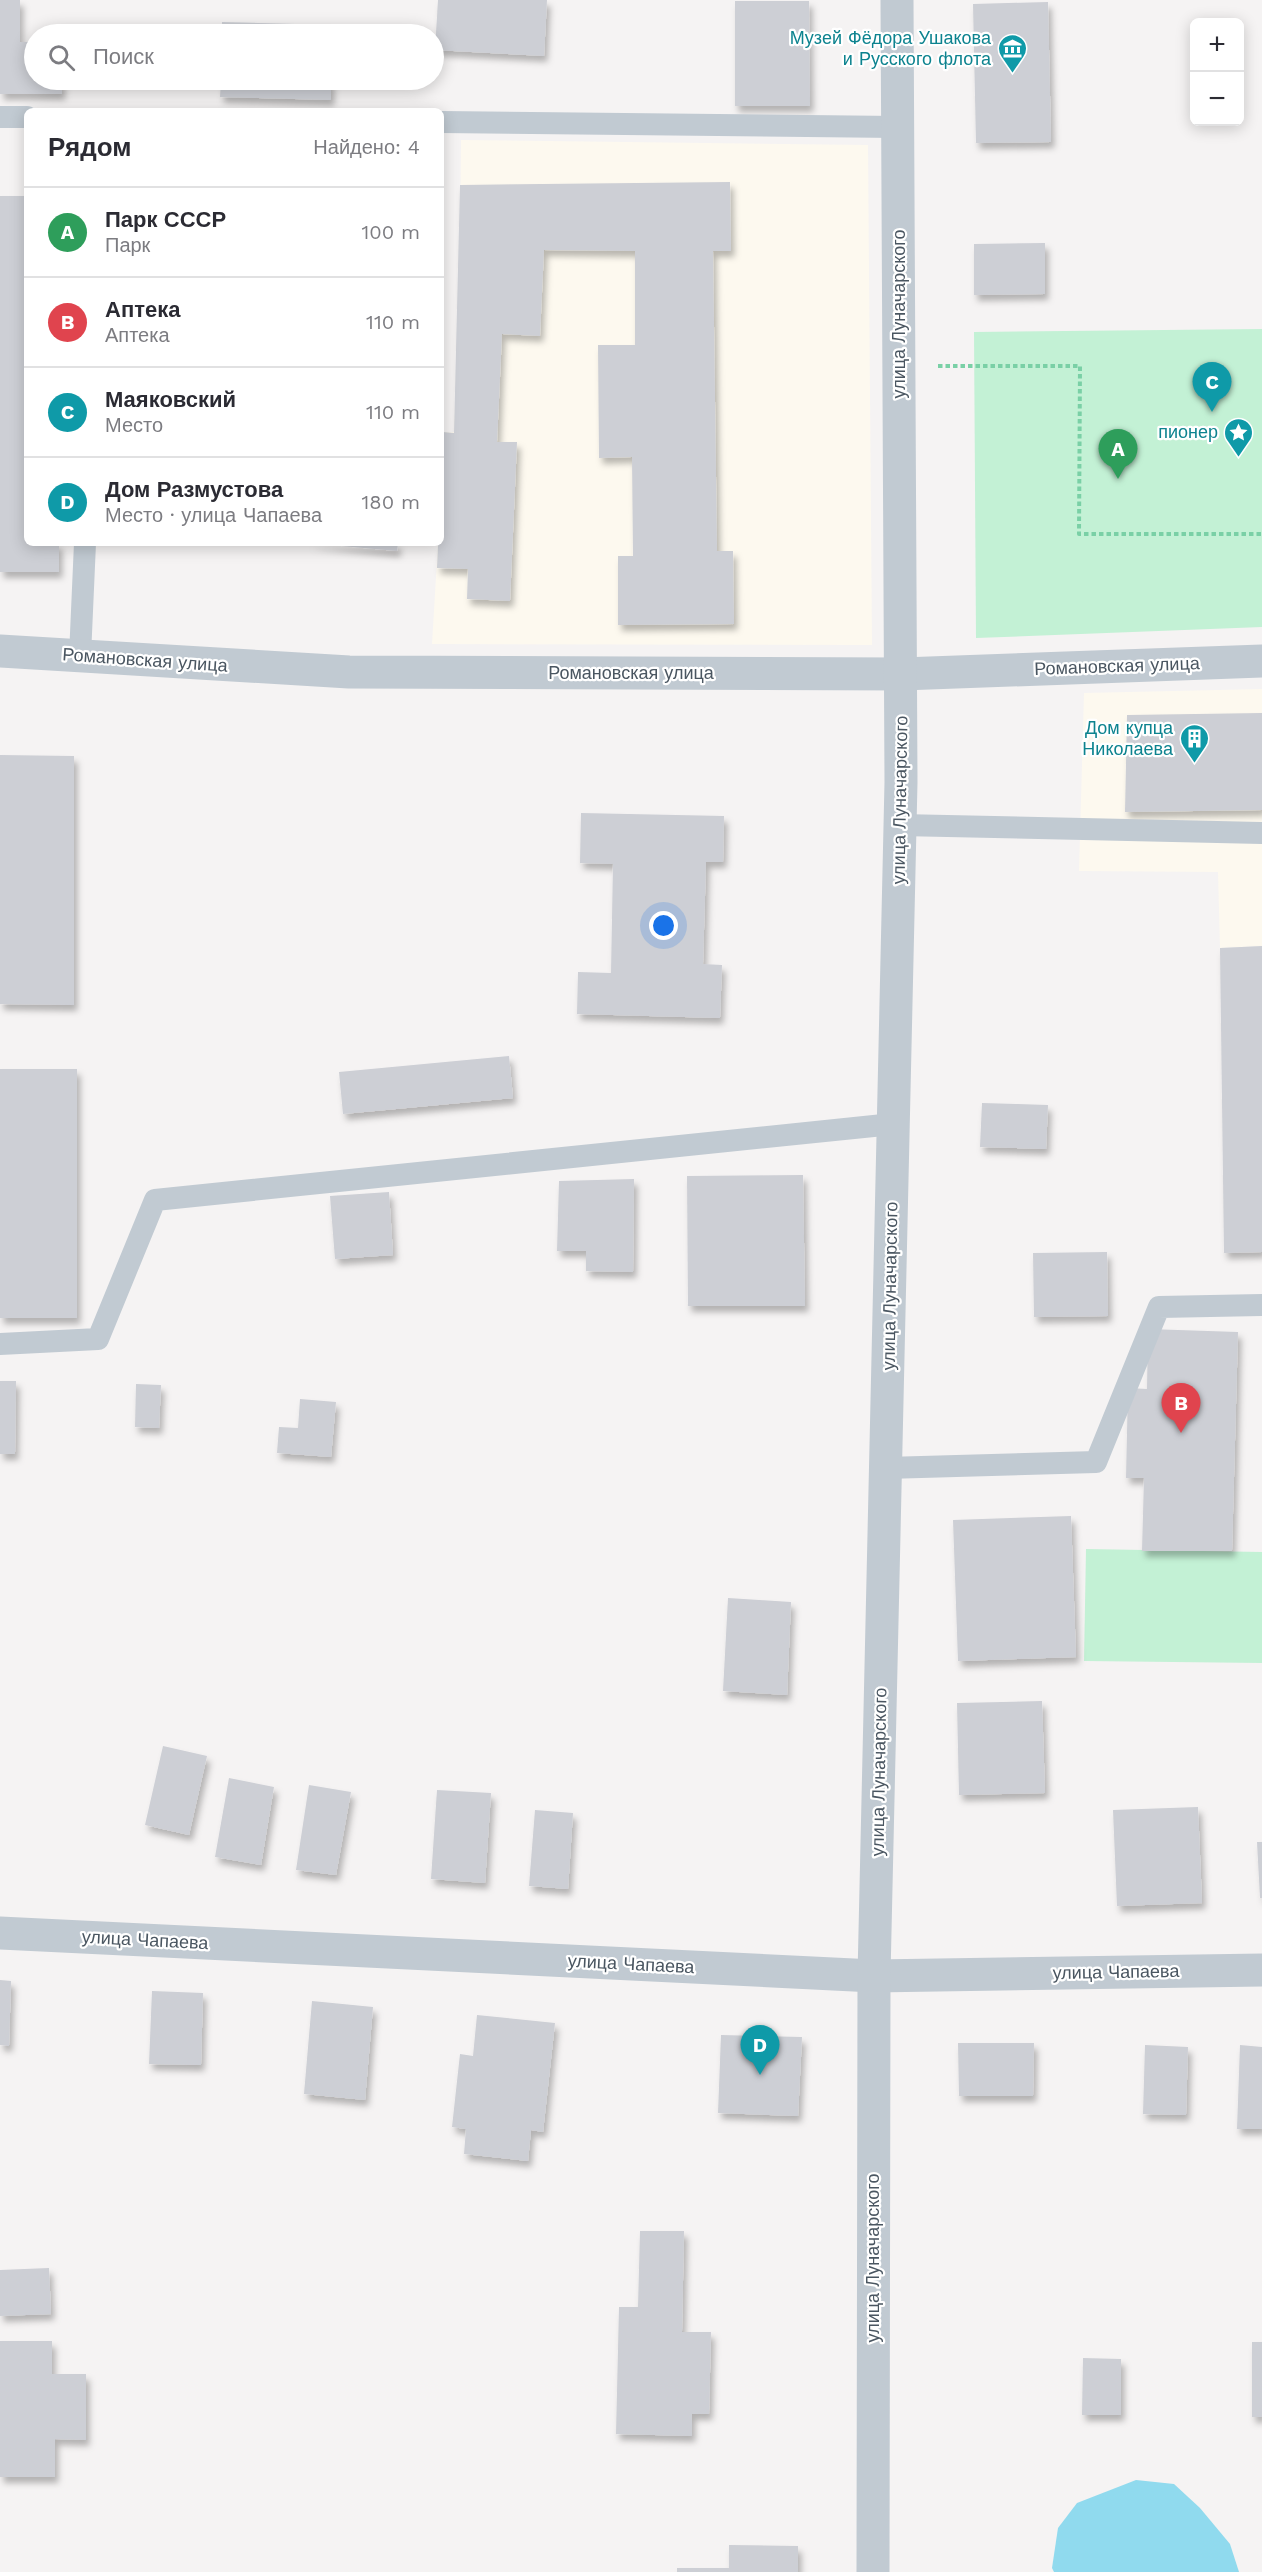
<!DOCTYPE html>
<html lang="ru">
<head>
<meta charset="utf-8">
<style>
  body { margin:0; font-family:"Work Sans",sans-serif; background:#f2f2f3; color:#2b2b33 }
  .controls { position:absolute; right:18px; top:18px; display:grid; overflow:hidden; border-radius:9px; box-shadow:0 3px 15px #0003 }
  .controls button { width:54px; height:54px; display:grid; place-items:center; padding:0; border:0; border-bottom:2px solid #e1e1e2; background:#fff; color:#2b2b33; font:30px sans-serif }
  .you { position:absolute; left:664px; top:926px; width:21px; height:21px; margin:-15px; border:4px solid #fff; border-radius:50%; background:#1a73e8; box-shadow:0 0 0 9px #1a73e833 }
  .badge { display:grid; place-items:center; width:39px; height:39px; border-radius:50%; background:#111827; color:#fff; font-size:20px; font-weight:700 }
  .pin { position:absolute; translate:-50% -50px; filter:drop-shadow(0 2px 3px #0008) }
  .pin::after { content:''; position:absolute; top:32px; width:21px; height:18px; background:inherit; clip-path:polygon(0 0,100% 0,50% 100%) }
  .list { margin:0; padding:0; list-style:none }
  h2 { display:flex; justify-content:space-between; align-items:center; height:78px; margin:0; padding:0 24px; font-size:26px }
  h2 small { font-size:20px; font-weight:400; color:#7c7c81 }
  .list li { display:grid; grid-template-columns:39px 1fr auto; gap:18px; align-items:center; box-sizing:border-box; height:90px; padding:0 24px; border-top:2px solid #e1e1e2 }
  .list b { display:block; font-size:22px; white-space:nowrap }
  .list p { margin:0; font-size:20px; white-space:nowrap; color:#7c7c81 }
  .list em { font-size:20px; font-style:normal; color:#7c7c81 }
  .icon { flex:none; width:33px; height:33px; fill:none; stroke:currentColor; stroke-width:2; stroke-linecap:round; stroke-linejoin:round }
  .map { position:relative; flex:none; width:1262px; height:2572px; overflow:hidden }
  .search { position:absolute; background:#fff; box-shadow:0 3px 15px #0003; left:24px; top:24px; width:420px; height:66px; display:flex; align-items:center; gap:15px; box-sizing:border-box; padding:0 21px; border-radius:33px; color:#7c7c81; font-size:22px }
  .panel { position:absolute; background:#fff; box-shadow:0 3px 15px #0003; left:24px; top:108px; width:420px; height:438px; border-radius:9px }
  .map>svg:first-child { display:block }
  .commercial { fill:#fdf9ef }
  .green { fill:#c3f1d5 }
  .water { fill:#90daee }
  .building { fill:#cdcfd5; filter:url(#shadow) }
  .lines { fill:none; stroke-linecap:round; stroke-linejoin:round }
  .path { stroke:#7ad0a6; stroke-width:4; stroke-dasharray:4.5 3; stroke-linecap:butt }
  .service { stroke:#c1cad2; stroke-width:22 }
  .minor { stroke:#c1cad2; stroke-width:33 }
  .tertiary { stroke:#c1cad2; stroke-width:33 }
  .labels { text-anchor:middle; stroke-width:4.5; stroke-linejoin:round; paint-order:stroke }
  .culture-label { font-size:18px; fill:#0d838f; stroke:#fff; text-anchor:end }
  .street-label { font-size:18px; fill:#4a5661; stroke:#fff }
</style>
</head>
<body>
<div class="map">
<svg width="1262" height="2572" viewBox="0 0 1262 2572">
  <defs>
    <filter id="shadow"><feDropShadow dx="3.5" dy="6" stdDeviation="3" flood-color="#0004"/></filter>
  </defs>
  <rect width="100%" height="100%" fill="#f5f3f3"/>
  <g class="commercial">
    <polygon points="461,140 868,145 872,645 432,644 438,543 441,543 443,432 454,432 460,252"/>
    <polygon points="1262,689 1262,946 1220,948 1218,872 1079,871 1084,693"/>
  </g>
  <g class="green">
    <polygon points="1262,329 1262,627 976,638 974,332"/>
    <polygon points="1086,1549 1262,1552 1262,1663 1084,1661"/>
  </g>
  <polygon class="water" points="1136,2480 1174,2484 1200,2508 1230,2544 1239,2572 1054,2572 1052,2568 1058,2528 1077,2503"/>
  <g class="building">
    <polygon points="0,0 20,0 20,42 34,42 34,80 62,80 62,94 0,94"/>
    <polygon points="438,0 547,0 544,56 435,50"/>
    <polygon points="735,1 809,1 810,106 735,106"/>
    <polygon points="1048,2 1051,142 976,143 973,4"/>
    <polygon points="222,22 333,25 332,34 222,34"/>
    <polygon points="221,80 331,80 331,100 220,97"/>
    <polygon points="730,182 731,251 713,251 717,551 733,551 734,624 618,625 618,556 633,556 632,457 599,458 598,345 635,345 635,251 544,250 540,336 502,334 497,442 517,442 510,601 467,599 468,569 437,568 438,543 441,543 443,432 454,433 460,185"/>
    <polygon points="0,196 27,196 27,543 59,543 59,572 0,572"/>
    <polygon points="1045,243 1045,294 974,295 974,244"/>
    <polygon points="308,543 398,543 397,551"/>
    <polygon points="1262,713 1262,810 1125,812 1127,715"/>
    <polygon points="0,755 74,756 74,1005 0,1004"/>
    <polygon points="581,813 724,816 723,862 706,862 703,964 722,965 720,1018 577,1014 578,972 611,973 613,864 580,863"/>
    <polygon points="1262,946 1262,1252 1224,1253 1220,948"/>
    <polygon points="509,1056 513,1098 343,1114 339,1072"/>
    <rect x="0" y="1069" width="77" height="249"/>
    <polygon points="982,1103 1048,1105 1046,1149 980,1147"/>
    <polygon points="803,1175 805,1306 688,1306 687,1176"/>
    <polygon points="634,1179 633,1272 586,1271 586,1251 557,1251 559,1181"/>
    <polygon points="389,1192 393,1255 335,1259 330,1196"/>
    <polygon points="1107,1252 1108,1316 1034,1317 1033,1253"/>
    <polygon points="1148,1329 1238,1332 1232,1551 1142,1551 1144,1478 1126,1478 1128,1388 1147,1389"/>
    <polygon points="0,1381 16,1381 15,1454 0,1454"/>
    <polygon points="136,1384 161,1385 159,1428 135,1427"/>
    <polygon points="300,1399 336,1402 331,1457 277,1453 279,1427 298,1428"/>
    <polygon points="1071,1516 1076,1657 958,1661 953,1520"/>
    <polygon points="728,1598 791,1602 787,1695 723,1691"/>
    <polygon points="1042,1701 1045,1793 959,1795 957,1703"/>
    <polygon points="163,1746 207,1756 189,1835 145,1825"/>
    <polygon points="229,1778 274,1787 261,1865 215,1857"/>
    <polygon points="309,1785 351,1792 336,1875 296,1870"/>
    <polygon points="437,1790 491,1793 485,1883 431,1879"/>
    <polygon points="1198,1807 1202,1903 1117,1906 1113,1810"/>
    <polygon points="535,1810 573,1813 568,1889 529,1886"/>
    <polygon points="1257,1842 1262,1842 1262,1898 1260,1898"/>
    <polygon points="0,1980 11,1981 9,2046 0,2045"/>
    <polygon points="152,1991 203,1993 201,2065 149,2064"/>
    <polygon points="312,2001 373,2007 365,2100 304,2094"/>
    <polygon points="477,2015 555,2023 543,2132 531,2130 528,2161 464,2154 466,2129 452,2127 460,2054 473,2056"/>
    <polygon points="721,2035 802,2037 798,2116 718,2113"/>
    <polygon points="958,2043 1034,2043 1033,2096 959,2096"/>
    <polygon points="1145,2045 1188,2047 1186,2115 1143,2114"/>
    <polygon points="1240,2045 1262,2047 1262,2129 1237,2129"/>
    <polygon points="640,2231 684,2231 682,2332 711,2332 709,2414 692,2414 692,2436 616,2434 619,2307 638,2307"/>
    <polygon points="49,2268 51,2314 0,2316 0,2270"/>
    <polygon points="0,2341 52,2341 52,2374 86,2374 86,2440 55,2439 55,2477 0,2477"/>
    <rect x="1252" y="2342" width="10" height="75"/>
    <polygon points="1083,2358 1121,2359 1121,2415 1082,2415"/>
    <polygon points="729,2545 798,2546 798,2572 677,2572 677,2568 729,2568"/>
  </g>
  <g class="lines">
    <polyline class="path" points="938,366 1080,366 1079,534 1262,534"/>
    <g class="service">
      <polyline points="0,117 27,117"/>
      <polyline points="441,122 897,127"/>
      <polyline points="80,656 85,543"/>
      <polyline points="900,825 1262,833"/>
      <polyline points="0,1344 98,1339 155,1200 893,1124"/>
      <polyline points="886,1468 1096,1462 1159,1307 1262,1305"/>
    </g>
    <g class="minor">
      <polyline points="0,651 349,672 902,674 1262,661"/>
      <polyline points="0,1933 874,1976 1262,1970"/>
    </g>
    <polyline class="tertiary" points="873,2572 874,1976 901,782 897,0"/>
  </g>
  <defs>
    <symbol id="museum-pin" viewBox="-11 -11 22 30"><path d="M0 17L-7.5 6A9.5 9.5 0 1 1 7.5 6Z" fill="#0f9aa8" stroke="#fff"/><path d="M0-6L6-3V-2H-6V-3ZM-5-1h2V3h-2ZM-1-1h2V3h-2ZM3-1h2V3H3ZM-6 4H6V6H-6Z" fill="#fff"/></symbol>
    <symbol id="sight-pin" viewBox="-11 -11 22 30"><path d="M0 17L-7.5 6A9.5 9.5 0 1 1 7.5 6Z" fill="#0f9aa8" stroke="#fff"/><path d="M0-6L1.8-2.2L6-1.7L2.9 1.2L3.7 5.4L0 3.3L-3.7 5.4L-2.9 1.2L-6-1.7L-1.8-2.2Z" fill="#fff"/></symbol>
    <symbol id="building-pin" viewBox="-11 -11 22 30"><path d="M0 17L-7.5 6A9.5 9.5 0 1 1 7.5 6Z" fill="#0f9aa8" stroke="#fff"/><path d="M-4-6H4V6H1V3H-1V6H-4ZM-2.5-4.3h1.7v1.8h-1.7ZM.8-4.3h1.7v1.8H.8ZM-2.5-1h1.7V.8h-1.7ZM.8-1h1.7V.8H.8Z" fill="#fff"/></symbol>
  </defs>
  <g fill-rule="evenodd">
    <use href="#museum-pin" x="996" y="32" width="33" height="45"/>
    <use href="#sight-pin" x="1222" y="416" width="33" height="45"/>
    <use href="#building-pin" x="1178" y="722" width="33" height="45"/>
  </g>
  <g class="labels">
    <g class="culture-label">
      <text x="991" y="44">Музей Фёдора Ушакова<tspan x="991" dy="21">и Русского флота</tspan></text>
      <text x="1218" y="438">пионер</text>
      <text x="1173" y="734">Дом купца<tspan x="1173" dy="21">Николаева</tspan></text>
    </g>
    <g class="street-label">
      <text transform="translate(899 314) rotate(-90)" y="6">улица Луначарского</text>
      <text transform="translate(145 660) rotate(4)" y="6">Романовская улица</text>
      <text transform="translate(1117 666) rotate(-2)" y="6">Романовская улица</text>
      <text x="631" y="679">Романовская улица</text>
      <text transform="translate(900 800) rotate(-89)" y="6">улица Луначарского</text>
      <text transform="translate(890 1286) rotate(-89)" y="6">улица Луначарского</text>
      <text transform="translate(879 1772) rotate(-89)" y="6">улица Луначарского</text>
      <text transform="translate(145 1940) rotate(3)" y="6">улица Чапаева</text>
      <text transform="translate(631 1964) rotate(3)" y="6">улица Чапаева</text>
      <text transform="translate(1116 1972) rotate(-1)" y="6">улица Чапаева</text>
      <text transform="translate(873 2258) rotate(-90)" y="6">улица Луначарского</text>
    </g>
  </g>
</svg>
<div class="controls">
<button>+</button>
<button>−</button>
</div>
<div class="you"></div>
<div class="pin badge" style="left:1118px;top:479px;background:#2e9e5b">A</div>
<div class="pin badge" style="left:1181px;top:1433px;background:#e0444e">B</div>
<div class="pin badge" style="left:1212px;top:412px;background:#0f9aa8">C</div>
<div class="pin badge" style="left:760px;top:2075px;background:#0f9aa8">D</div>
<div class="search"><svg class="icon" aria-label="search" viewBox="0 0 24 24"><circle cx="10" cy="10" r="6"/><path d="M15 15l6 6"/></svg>Поиск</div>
<section class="panel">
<h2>Рядом<small>Найдено: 4</small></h2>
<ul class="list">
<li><span class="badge" style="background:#2e9e5b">A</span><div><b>Парк СССР</b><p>Парк</p></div><em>100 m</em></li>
<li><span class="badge" style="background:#e0444e">B</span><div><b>Аптека</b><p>Аптека</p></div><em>110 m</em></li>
<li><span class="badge" style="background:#0f9aa8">C</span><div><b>Маяковский</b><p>Место</p></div><em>110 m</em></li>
<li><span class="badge" style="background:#0f9aa8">D</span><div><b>Дом Размустова</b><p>Место · улица Чапаева</p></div><em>180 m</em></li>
</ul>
</section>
</div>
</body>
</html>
